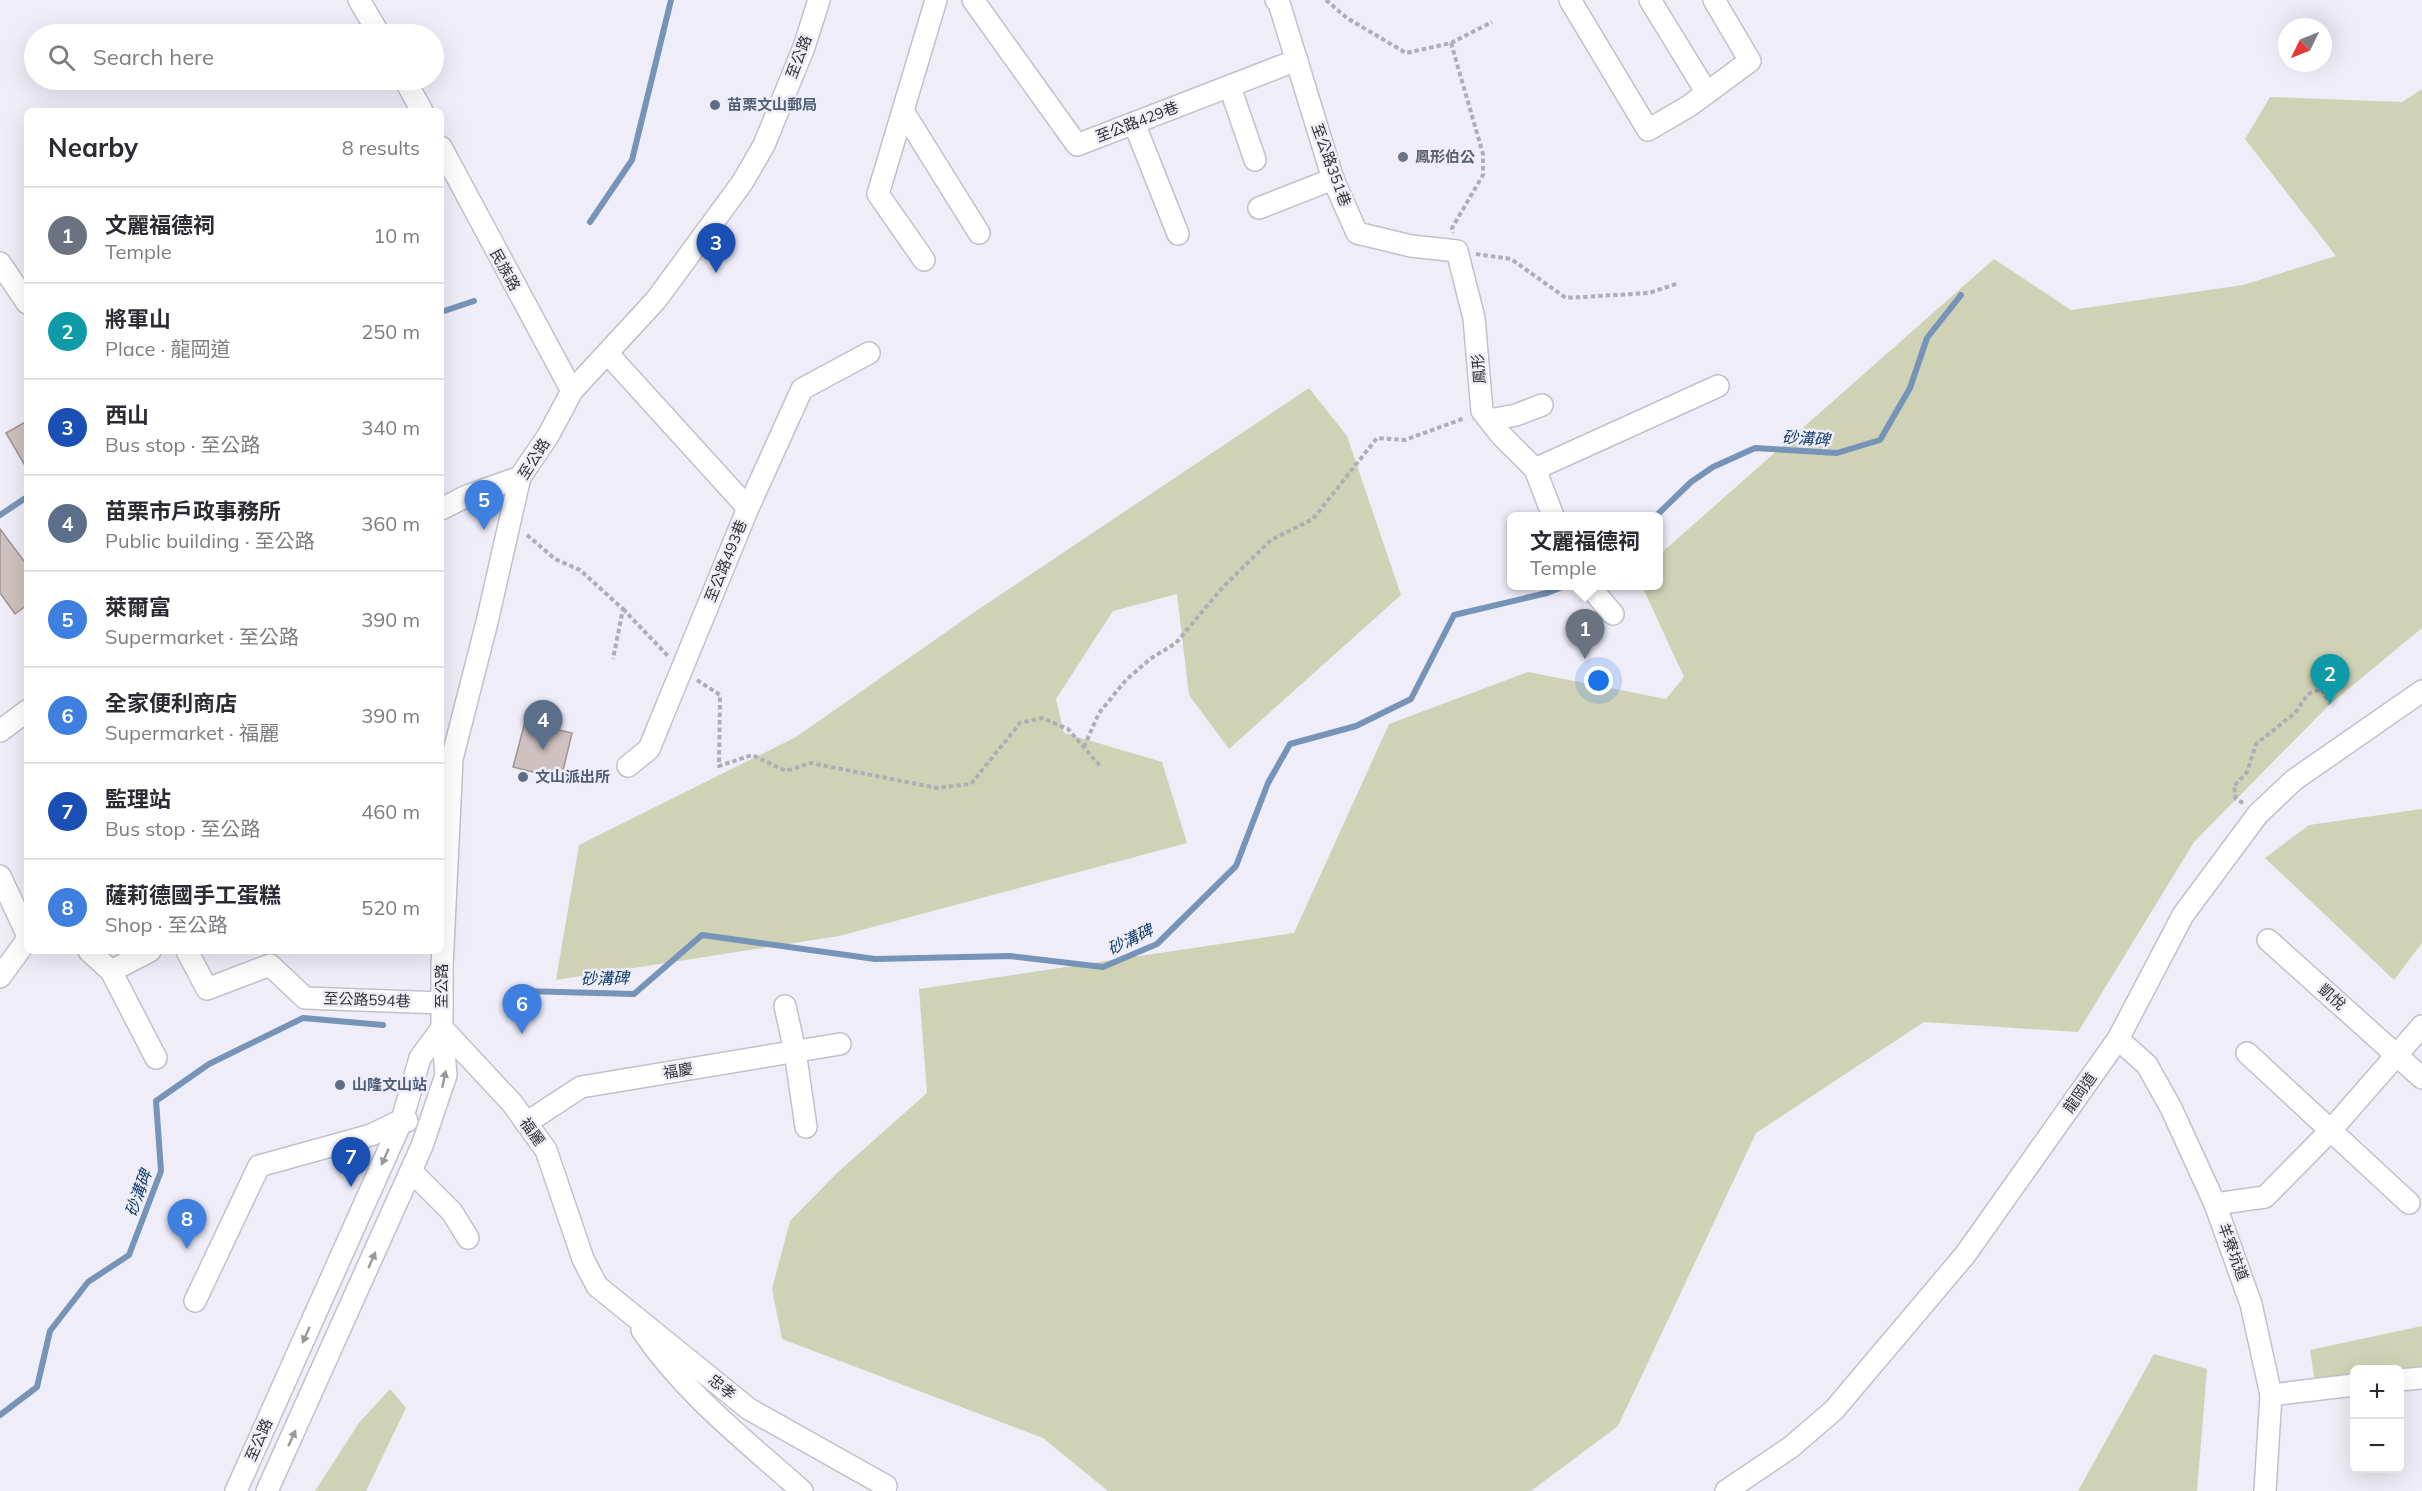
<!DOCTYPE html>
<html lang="en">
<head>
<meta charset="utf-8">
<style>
  body { margin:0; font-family:Mulish,"Noto Sans TC",sans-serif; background:#f7f7f7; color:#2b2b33 }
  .controls { position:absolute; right:18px; bottom:18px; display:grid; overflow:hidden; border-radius:9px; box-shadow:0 6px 24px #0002 }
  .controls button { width:54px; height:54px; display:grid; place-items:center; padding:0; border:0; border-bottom:2px solid #e1e1e2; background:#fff; color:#2b2b33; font:30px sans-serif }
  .compass { position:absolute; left:2278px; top:18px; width:54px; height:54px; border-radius:50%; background:#fff; box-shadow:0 6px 24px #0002; rotate:227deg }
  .you { position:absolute; left:1599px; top:681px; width:21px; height:21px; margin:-15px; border:4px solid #fff; border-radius:50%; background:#1a73e8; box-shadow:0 0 0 9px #1a73e833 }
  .badge { display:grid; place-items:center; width:39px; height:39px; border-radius:50%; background:#d24b17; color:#fff; font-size:20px; font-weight:700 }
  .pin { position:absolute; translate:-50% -50px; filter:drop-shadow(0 2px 3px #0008) }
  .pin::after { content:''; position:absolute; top:32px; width:21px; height:18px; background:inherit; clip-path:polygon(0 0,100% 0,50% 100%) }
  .popup { position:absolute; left:1507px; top:512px; width:156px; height:78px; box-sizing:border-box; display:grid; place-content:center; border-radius:9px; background:#fff; filter:drop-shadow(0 2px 4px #0005); font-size:20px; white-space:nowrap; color:#7c7c81 }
  .popup b { font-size:22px; color:#2b2b33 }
  .popup::after { content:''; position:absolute; left:50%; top:100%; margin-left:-12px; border:12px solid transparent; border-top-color:#fff }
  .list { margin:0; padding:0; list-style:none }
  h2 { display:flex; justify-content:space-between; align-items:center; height:78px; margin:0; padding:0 24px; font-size:26px }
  h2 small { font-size:20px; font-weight:400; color:#7c7c81 }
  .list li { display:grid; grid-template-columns:39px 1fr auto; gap:18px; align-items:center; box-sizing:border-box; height:96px; padding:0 24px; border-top:2px solid #e1e1e2 }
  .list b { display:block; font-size:22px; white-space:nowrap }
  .list p { margin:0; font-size:20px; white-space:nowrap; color:#7c7c81 }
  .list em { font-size:20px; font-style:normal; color:#7c7c81 }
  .icon { flex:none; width:33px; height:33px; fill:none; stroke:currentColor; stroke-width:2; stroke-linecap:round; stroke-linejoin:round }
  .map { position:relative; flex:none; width:2422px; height:1491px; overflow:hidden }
  .search { position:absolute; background:#fff; box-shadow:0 6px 24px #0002; left:24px; top:24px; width:420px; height:66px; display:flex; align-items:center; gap:15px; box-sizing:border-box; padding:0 21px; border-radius:33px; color:#7c7c81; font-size:22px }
  .panel { position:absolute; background:#fff; box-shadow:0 6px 24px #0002; left:24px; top:108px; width:420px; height:846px; border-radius:9px }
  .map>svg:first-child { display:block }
  .green { fill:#d0d2b6 }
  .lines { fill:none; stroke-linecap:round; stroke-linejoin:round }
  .stream { stroke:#7694b7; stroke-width:6 }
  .building { fill:#cec1bf; stroke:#a09592; stroke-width:1.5 }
  .minor-casing { stroke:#c1c1cb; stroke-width:24 }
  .path { stroke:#afaeb7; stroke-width:4; stroke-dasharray:4.5 3; stroke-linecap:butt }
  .minor { stroke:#fff; stroke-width:21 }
  .oneway { fill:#99999b }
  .service-dot { fill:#5c6f8a; stroke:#eeedf8; stroke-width:2 }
  .worship-dot { fill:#6b7280; stroke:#eeedf8; stroke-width:2 }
  .labels { text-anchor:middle; stroke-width:5; stroke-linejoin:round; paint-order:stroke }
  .street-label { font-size:15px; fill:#333337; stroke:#eeedf8 }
  .service-label { font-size:15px; font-weight:bold; fill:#4e5e75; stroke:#eeedf8; text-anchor:start }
  .worship-label { font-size:15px; font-weight:bold; fill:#5b616d; stroke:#eeedf8; text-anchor:start }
  .water-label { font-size:16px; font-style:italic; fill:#123f6c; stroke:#eeedf8 }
</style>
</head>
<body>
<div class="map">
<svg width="2422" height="1491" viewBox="0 0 2422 1491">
  <rect width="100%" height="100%" fill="#eeedf8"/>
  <g class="green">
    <polygon points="2422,89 2422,628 2330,704 2194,842 2078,1032 1924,1022 1756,1133 1618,1426 1531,1491 1108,1491 1043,1438 782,1339 772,1289 790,1221 838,1172 927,1093 919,989 1294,933 1389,724 1528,672 1666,699 1684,677 1642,586 1658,586 1659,555 1994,259 2071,310 2243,285 2336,256 2245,139 2270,97 2402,102"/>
    <polygon points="1309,388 1347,436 1401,595 1229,749 1189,695 1177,594 1113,611 1056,699 1064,733 1162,762 1187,843 839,936 556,980 579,845 796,737 979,609"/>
    <polygon points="2422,809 2422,943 2394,980 2265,858 2309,825"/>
    <polygon points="2422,1326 2422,1381 2400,1383 2400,1370 2354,1370 2354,1387 2316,1390 2310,1350"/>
    <polygon points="2154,1354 2207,1369 2197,1491 2078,1491"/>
    <polygon points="390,1389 406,1408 366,1491 315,1491 359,1423"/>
  </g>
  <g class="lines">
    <g class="stream">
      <polyline points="590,222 632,160 671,0"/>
      <polyline points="441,312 474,301"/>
      <polyline points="0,515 27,497"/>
      <polyline points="1656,516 1691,482 1713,467 1755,448 1837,453 1880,440 1910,388 1927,338 1961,295"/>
      <polyline points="523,991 634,994 702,935 875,959 1010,956 1103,967 1157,944 1236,866 1268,783 1290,744 1356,726 1411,699 1454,615 1547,593 1565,586"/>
      <polyline points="0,1415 37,1387 50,1331 88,1282 129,1255 161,1171 156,1101 209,1064 303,1018 383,1025"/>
    </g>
  </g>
  <g class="building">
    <polygon points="27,421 27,469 6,433"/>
    <polygon points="0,529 27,565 27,605 15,614 0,593"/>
    <polygon points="525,722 572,733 561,779 513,767"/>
  </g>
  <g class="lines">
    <defs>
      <g id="minor">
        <polyline points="359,0 379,34"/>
        <polyline points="973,0 1077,145 1297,60"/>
        <polyline points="1276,0 1279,3 1333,179 1357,233 1411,246 1457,251 1474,318 1482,411 1501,435 1535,469 1553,516"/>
        <polyline points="1570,0 1648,130 1689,106 1750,61 1714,0"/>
        <polyline points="1650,0 1707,93"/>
        <polyline points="405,80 422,111"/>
        <polyline points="1230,87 1255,160"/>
        <polyline points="903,111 979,233"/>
        <polyline points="1134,123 1178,234"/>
        <polyline points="441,147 572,391"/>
        <polyline points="1259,208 1333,179"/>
        <polyline points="924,260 878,194 936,0"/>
        <polyline points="0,263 27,303"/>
        <polyline points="608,354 748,508 649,749 628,766"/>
        <polyline points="1490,420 1516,415 1542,405"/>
        <polyline points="1535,469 1718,386"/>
        <polyline points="748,508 802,389 869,353"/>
        <polyline points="441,509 467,496 520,477"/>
        <polyline points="1589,586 1613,614"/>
        <polyline points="0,731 27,711"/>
        <polyline points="0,876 27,934"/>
        <polyline points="2268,940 2422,1078"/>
        <polyline points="89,951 111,971"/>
        <polyline points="150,951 111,971 156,1058"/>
        <polyline points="187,951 207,989 270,965 305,998 442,1003"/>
        <polyline points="0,977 27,940"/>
        <polyline points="785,1006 795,1051 806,1127"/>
        <polyline points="442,1028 512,1103 546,1150 583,1259 597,1286 749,1409 886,1486 884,1491"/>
        <polyline points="2118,1039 2147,1065 2171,1108 2215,1204 2251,1304 2271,1395 2265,1491"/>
        <polyline points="2247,1053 2409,1203"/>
        <polyline points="526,1123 581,1087 840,1044"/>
        <polyline points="411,1171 452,1212 468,1238"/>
        <polyline points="2215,1204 2265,1197 2331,1130 2422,1026"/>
        <polyline points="195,1301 259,1166 371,1135 402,1120 407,1121"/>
        <path d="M642,1330C684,1393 746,1441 802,1491"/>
        <polyline points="2400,1380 2422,1378"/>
        <polyline points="2271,1395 2354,1385"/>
        <polyline points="236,1491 402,1120 420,1058 442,1028"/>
        <polyline points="267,1491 422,1146 446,1075 442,1028 442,967 452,759 487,622 520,477 548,436 572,391 656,300 742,183 764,145 804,47 819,0"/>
        <polyline points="1726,1491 1791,1447 1834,1410 1965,1255 2118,1039 2183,915 2258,814 2294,780 2422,691"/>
      </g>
    </defs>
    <use href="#minor" class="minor-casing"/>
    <g class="path">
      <polyline points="1326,0 1347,18 1406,53 1451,43 1492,22"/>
      <polyline points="1451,43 1483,154 1483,175 1452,228 1453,233"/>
      <polyline points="1476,254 1511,259 1566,298 1649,293 1679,283"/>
      <polyline points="527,535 555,559 580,570 623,609 613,659"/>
      <polyline points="623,609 668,656"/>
      <polyline points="697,680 720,695 719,766 752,755 786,771 811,763 937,788 971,784 1020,723 1042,718 1068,729 1100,766"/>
      <polyline points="1084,747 1099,713 1126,680 1150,659 1176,643 1223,587 1271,540 1313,519 1377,438 1405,440 1465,418"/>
      <polyline points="2243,803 2236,799 2234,786 2247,772 2256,744 2295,713 2308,694 2322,689 2330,704"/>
    </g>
    <use href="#minor" class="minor"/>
  </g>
  <defs><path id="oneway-solid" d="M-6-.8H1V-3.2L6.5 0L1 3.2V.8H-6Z" transform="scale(1.5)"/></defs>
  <g class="oneway">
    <use href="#oneway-solid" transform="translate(444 1079) rotate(-78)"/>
    <use href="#oneway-solid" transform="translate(385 1157) rotate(114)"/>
    <use href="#oneway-solid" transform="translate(372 1260) rotate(-66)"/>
    <use href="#oneway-solid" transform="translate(306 1335) rotate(114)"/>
    <use href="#oneway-solid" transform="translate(292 1438) rotate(-65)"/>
  </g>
  <g class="service-dot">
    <circle cx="715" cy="105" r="6"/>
    <circle cx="523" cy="777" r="6"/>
    <circle cx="340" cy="1085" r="6"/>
  </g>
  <circle class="worship-dot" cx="1403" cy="157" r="6"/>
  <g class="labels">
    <g class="street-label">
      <text transform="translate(799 57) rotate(-69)" y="5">至公路</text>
      <text transform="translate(1137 122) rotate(-21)" y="5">至公路429巷</text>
      <text transform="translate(1331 165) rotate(70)" y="5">至公路351巷</text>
      <text transform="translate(505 270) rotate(61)" y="5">民族路</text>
      <text transform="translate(1479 369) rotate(-95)" y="5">鳳形</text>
      <text transform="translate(534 459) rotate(-58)" y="5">至公路</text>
      <text transform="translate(726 561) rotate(-68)" y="5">至公路493巷</text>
      <text transform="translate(442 986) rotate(-90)" y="5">至公路</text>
      <text transform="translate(2332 997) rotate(42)" y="5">凱悅</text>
      <text transform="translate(367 1000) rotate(2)" y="5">至公路594巷</text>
      <text transform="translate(678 1071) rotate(-9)" y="5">福慶</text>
      <text transform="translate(2080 1093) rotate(-55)" y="5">龍岡道</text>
      <text transform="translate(532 1132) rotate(55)" y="5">福麗</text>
      <text transform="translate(2233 1252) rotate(70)" y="5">羊寮坑道</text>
      <text transform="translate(722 1387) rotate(39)" y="5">忠孝</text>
      <text transform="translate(259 1440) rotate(-66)" y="5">至公路</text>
    </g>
    <g class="service-label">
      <text x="727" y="110">苗栗文山郵局</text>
      <text x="535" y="782">文山派出所</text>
      <text x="352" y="1090">山隆文山站</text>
    </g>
    <g class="worship-label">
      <text x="1415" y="162">鳳形伯公</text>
    </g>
    <g class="water-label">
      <text transform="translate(1806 438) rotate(4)" y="6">砂溝碑</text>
      <text transform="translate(1130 939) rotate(-26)" y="6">砂溝碑</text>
      <text transform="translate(605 978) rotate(-1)" y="6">砂溝碑</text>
      <text transform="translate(138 1193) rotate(-70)" y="6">砂溝碑</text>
    </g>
  </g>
</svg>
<div class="controls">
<button>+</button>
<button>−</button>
</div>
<svg class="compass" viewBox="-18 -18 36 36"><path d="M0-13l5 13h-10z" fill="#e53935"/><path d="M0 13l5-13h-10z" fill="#7c7c81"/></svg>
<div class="you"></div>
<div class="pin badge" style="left:1585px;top:659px;background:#6b7280">1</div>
<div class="popup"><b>文麗福德祠</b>Temple</div>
<div class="pin badge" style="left:2330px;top:704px;background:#0f9aa8">2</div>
<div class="pin badge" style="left:716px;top:273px;background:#1a4fb4">3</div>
<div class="pin badge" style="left:543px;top:750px;background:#5c6f8a">4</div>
<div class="pin badge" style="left:484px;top:530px;background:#3f7fe0">5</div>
<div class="pin badge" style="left:522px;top:1034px;background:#3f7fe0">6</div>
<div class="pin badge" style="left:351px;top:1187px;background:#1a4fb4">7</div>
<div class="pin badge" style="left:187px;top:1249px;background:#3f7fe0">8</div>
<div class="search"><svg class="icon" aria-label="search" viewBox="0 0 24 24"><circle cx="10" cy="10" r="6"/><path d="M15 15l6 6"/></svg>Search here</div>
<section class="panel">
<h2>Nearby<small>8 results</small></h2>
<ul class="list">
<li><span class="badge" style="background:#6b7280">1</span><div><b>文麗福德祠</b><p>Temple</p></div><em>10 m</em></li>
<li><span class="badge" style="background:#0f9aa8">2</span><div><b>將軍山</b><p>Place · 龍岡道</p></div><em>250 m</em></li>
<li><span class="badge" style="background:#1a4fb4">3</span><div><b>西山</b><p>Bus stop · 至公路</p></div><em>340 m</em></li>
<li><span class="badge" style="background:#5c6f8a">4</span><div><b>苗栗市戶政事務所</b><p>Public building · 至公路</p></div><em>360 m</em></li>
<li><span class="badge" style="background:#3f7fe0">5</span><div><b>萊爾富</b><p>Supermarket · 至公路</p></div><em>390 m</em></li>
<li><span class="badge" style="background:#3f7fe0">6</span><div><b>全家便利商店</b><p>Supermarket · 福麗</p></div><em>390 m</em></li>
<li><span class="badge" style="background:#1a4fb4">7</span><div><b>監理站</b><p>Bus stop · 至公路</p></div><em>460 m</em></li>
<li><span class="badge" style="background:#3f7fe0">8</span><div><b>薩莉德國手工蛋糕</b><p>Shop · 至公路</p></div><em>520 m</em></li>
</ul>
</section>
</div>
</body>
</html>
